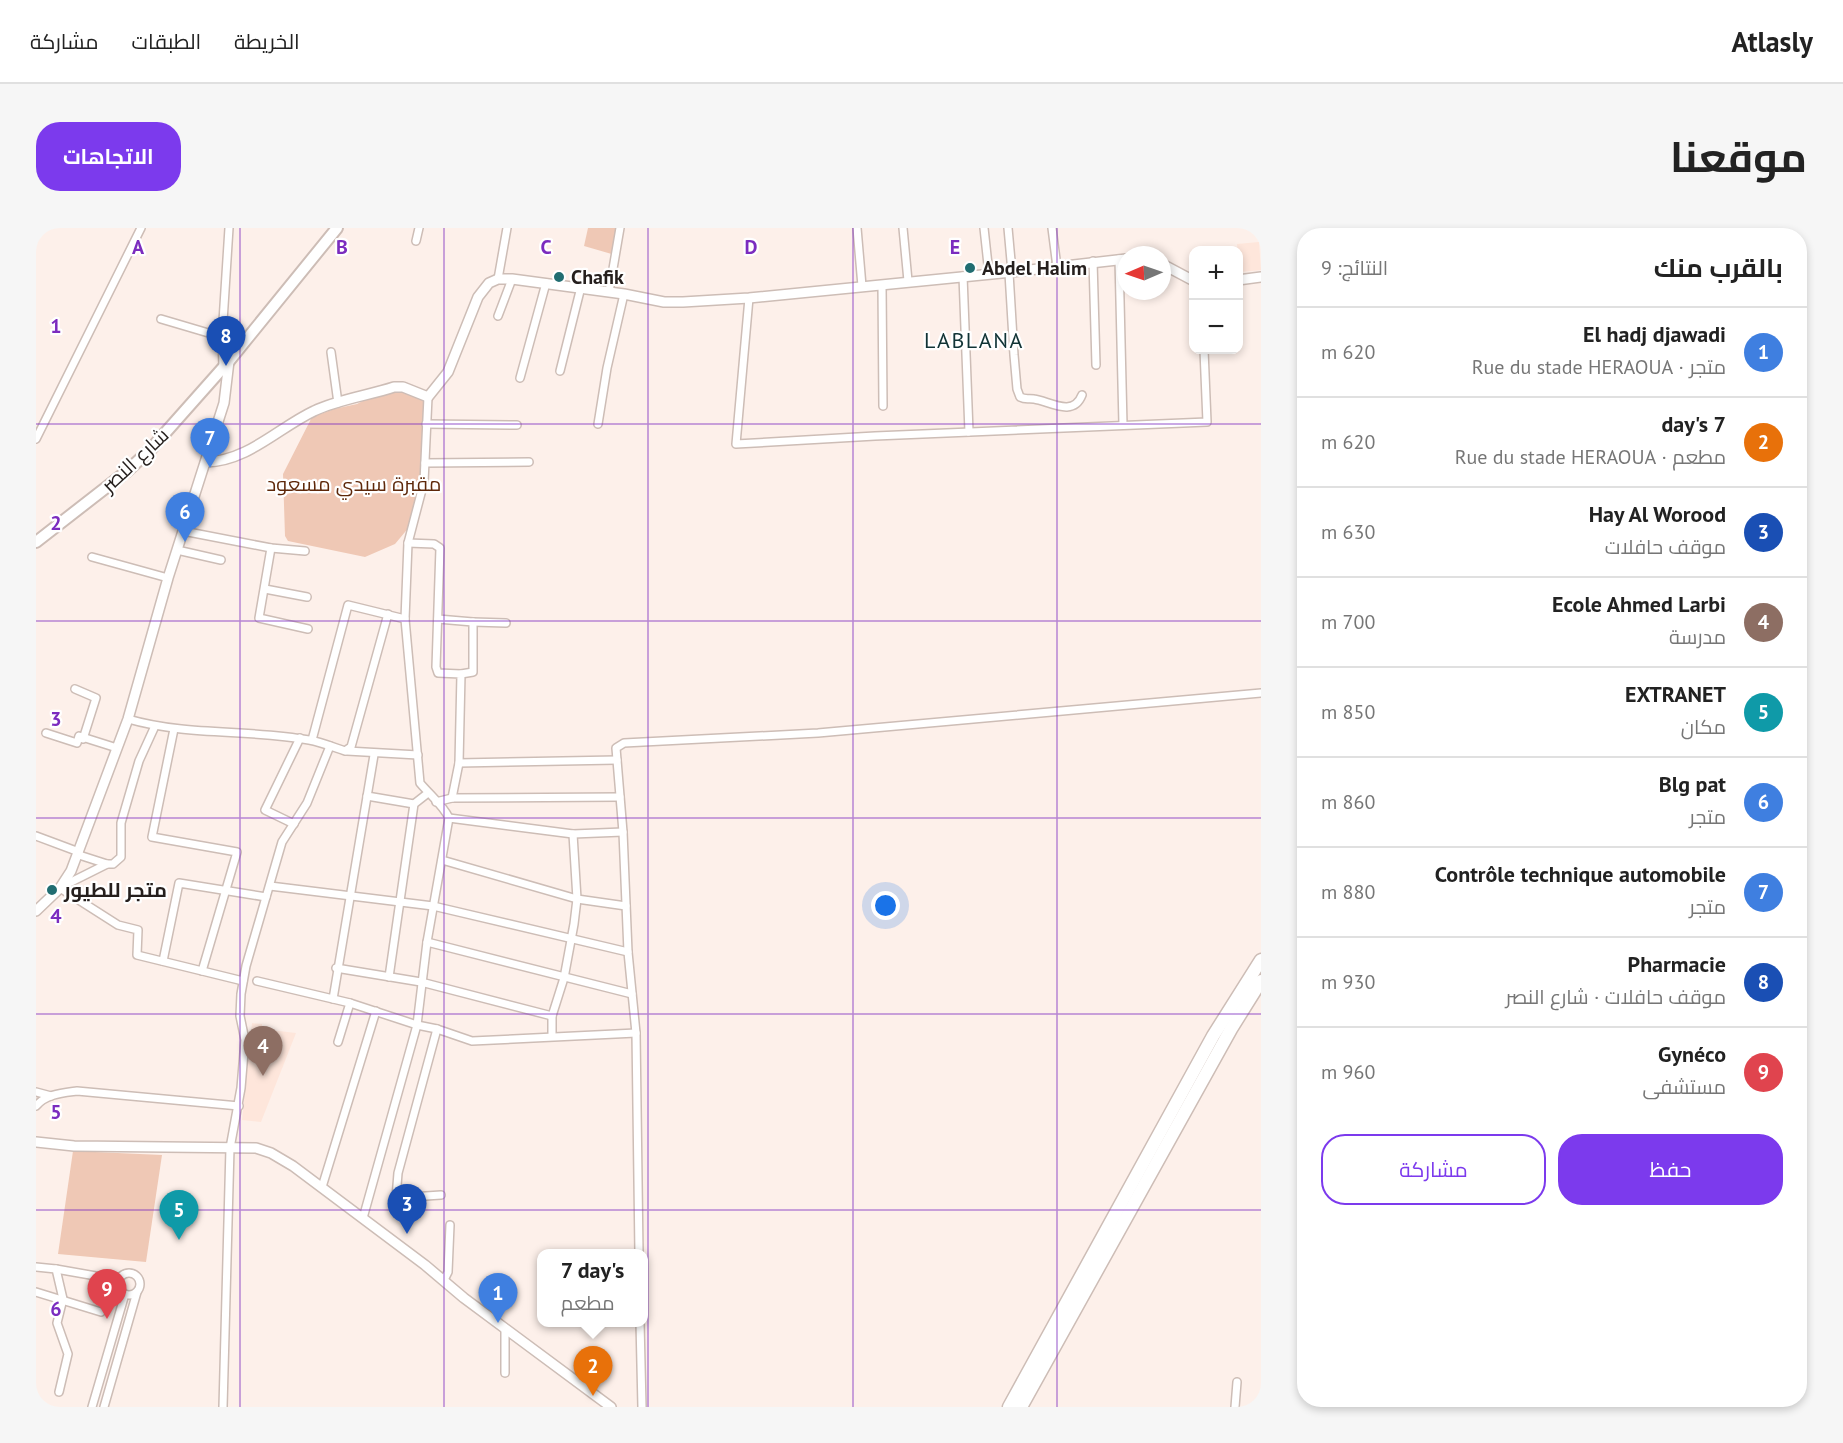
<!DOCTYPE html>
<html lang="ar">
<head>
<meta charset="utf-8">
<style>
  body { margin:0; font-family:"PT Sans",Cairo,sans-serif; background:#f6f6f6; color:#222; direction:rtl }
  .controls { position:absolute; right:18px; top:18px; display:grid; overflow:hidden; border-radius:12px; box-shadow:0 3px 9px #0003 }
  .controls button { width:54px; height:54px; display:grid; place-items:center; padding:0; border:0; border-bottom:2px solid #e0e0e0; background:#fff; color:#222; font:30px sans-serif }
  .compass { position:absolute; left:1081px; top:18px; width:54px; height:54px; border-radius:50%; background:#fff; box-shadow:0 3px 9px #0003; rotate:268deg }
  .you { position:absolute; left:850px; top:678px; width:21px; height:21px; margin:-15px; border:4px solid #fff; border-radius:50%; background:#1a73e8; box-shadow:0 0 0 9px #1a73e833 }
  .badge { display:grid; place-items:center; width:39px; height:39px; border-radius:50%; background:#7c3aed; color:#fff; font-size:20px; font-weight:700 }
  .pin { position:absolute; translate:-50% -50px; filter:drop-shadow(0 2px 3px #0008) }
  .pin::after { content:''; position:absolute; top:32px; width:21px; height:18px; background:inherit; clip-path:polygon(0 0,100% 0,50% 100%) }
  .popup { position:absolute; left:501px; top:1021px; width:111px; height:78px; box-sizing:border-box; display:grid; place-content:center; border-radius:12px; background:#fff; filter:drop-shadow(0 2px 4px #0005); font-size:20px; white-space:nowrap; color:#767676 }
  .popup b { font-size:22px; color:#222 }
  .popup::after { content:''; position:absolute; left:50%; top:100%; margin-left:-12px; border:12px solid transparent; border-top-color:#fff }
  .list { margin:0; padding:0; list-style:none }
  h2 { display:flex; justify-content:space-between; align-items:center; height:78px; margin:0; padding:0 24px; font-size:26px }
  h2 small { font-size:20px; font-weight:400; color:#767676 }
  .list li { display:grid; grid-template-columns:39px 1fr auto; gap:18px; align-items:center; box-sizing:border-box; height:90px; padding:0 24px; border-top:2px solid #e0e0e0 }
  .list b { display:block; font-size:22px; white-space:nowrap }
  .list p { margin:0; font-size:20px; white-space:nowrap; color:#767676 }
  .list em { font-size:20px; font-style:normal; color:#767676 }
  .actions { display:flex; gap:12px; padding:18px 24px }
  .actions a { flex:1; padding:14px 0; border:2px solid #7c3aed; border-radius:24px; text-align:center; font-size:21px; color:#7c3aed }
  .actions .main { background:#7c3aed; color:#fff }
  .map { position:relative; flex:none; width:1225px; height:1179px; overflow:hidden; direction:ltr; border-radius:24px }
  header { display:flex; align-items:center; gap:36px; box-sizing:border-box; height:84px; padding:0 30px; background:#fff; border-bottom:2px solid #e0e0e0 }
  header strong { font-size:28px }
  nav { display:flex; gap:33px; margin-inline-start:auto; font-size:21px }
  .intro { display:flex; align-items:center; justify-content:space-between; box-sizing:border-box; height:144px; padding:0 36px }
  h1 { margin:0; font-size:42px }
  .button { padding:15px 27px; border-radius:24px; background:#7c3aed; color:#fff; font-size:21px; font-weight:700 }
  main { display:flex; gap:36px; padding:0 36px }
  aside { flex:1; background:#fff; border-radius:24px; box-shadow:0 3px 9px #0003 }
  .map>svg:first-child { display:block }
  .built { fill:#fee6db }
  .green { fill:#efc8b5 }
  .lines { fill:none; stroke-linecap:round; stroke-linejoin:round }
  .street-casing { stroke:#cdbdb6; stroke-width:10 }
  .secondary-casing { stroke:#cdbdb6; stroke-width:12 }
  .primary-casing { stroke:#cdbdb6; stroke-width:14 }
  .highway-casing { stroke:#cdbdb6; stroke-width:15 }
  .street { stroke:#fff; stroke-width:7 }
  .secondary { stroke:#fff; stroke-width:9 }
  .primary { stroke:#fff; stroke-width:10 }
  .highway { stroke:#fff; stroke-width:12 }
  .grid { fill:none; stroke:#7b2cbf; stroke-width:1.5; stroke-opacity:0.55 }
  .poi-dot { fill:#216d71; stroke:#fff; stroke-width:2 }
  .labels { text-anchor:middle; stroke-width:4.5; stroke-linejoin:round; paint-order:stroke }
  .poi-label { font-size:20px; font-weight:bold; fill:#251f1d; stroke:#fff; text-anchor:start }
  .street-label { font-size:20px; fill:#251f1d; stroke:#fff }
  .park-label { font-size:20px; fill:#5e280a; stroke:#fff }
  .quarter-label { font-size:22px; letter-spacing:1.5px; fill:#113436; stroke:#fff }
  .grid-label { font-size:20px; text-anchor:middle; font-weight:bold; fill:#7b2cbf; stroke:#fff; stroke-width:4.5; stroke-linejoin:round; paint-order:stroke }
</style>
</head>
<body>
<header>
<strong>Atlasly</strong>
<nav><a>الخريطة</a><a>الطبقات</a><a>مشاركة</a></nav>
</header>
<div class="intro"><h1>موقعنا</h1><a class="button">الاتجاهات</a></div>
<main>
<aside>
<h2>بالقرب منك<small>النتائج: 9</small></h2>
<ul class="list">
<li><span class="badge" style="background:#3f7fe0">1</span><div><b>El hadj djawadi</b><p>متجر · Rue du stade HERAOUA</p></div><em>620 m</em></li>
<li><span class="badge" style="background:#e8710a">2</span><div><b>7 day's</b><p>مطعم · Rue du stade HERAOUA</p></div><em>620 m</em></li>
<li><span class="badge" style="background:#1a4fb4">3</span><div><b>Hay Al Worood</b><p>موقف حافلات</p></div><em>630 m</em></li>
<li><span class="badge" style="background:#8d6e63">4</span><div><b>Ecole Ahmed Larbi</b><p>مدرسة</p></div><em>700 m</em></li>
<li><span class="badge" style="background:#0f9aa8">5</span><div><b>EXTRANET</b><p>مكان</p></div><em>850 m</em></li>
<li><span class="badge" style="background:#3f7fe0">6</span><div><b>Blg pat</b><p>متجر</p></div><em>860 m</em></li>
<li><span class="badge" style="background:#3f7fe0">7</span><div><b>Contrôle technique automobile</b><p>متجر</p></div><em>880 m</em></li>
<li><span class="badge" style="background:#1a4fb4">8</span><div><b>Pharmacie</b><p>موقف حافلات · شارع النصر</p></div><em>930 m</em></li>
<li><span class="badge" style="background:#e0444e">9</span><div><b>Gynéco</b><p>مستشفى</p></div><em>960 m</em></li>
</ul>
<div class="actions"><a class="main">حفظ</a><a>مشاركة</a></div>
</aside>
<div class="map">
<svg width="1225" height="1179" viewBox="0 0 1225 1179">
  <rect width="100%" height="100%" fill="#fdf0ea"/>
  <g class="built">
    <polygon points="1223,14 1225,42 1204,44 1201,16"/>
    <polygon points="216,795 226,796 226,801 260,805 225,894 206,892"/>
  </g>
  <g class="green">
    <polygon points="552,0 580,0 579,27 548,18"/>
    <polygon points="363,160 383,167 391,178 391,231 379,292 359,316 329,329 252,313 249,308 247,246 276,189 298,181 321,176 342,165"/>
    <polygon points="37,923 126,927 110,1034 22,1026"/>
  </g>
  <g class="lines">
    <defs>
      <g id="street">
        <polyline points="821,0 826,58"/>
        <polyline points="867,0 872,53"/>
        <polyline points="948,0 953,46"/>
        <polyline points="972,0 976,44"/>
        <polyline points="1016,0 1021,39"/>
        <polyline points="380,13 383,0"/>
        <polyline points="1083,31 1087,197"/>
        <polyline points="1057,33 1060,137"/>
        <path d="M973,45L978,127L981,161L984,169C990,172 992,170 998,171C1013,173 1037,190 1046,167"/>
        <polyline points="927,48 933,204"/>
        <polyline points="462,51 471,0"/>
        <polyline points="846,57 847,178"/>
        <polyline points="573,64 584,0"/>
        <polyline points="713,70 700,216 839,208 1171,194 1168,122"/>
        <polyline points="462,88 476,51"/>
        <polyline points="125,91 186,109"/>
        <polyline points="295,124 302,175"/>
        <polyline points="187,139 186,109 193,0"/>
        <polyline points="524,143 545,59"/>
        <polyline points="484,150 510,55"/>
        <polyline points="390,196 481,197"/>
        <polyline points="562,196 571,140 588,66"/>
        <polyline points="0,211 105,0"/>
        <polyline points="389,235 493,234"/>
        <polyline points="147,303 235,320 269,323"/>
        <polyline points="372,315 398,316 404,320 400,439 402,445 425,446 423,535 416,570"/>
        <polyline points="235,320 223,390 272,401"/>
        <polyline points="141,322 185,332"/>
        <polyline points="56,329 132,350"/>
        <polyline points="229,361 271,369"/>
        <polyline points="402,391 437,394 437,444 425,446"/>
        <polyline points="437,394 470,395"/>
        <polyline points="39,461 60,470 47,511"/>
        <path d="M92,491C151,508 212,501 273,512C285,514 297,519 309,523L315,519L352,386"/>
        <polyline points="138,501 116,609 201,624 166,743"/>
        <polyline points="10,505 41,515 43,508 81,520"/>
        <polyline points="276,512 312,377 369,391"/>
        <polyline points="311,523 382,527"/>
        <polyline points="423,535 581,532"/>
        <polyline points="331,568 378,576"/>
        <polyline points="400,574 416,570 584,569"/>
        <polyline points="413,590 537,606 587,604"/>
        <polyline points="258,596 229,582 264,510"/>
        <polyline points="0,608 43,624"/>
        <polyline points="43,627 71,636"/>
        <polyline points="406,632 541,671 590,678"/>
        <polyline points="234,658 397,678 592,724"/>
        <polyline points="25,659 71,636 77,636 85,629 85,595 103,533 119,498"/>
        <polyline points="24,660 82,697 102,702 101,727 207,753"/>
        <polyline points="391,714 596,766"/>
        <polyline points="127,733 143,655 230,669"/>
        <polyline points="300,740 385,754 516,788"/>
        <polyline points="353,749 378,576 392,565"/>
        <polyline points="221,753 314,775"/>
        <polyline points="297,771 338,527"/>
        <polyline points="401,801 362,945 360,970 405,967"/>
        <polyline points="516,808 516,788 528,750 538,696 541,671 537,606"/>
        <polyline points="302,814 314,775 381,797 401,801 436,813 600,805"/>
        <polyline points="0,864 15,868"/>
        <path d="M0,878C10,866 26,865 41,863L203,878"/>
        <polyline points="286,959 340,783"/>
        <path d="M327,990L381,797L391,714L413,590C407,577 394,567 384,555L369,391L372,315L388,254L392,169"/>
        <polyline points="603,1026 600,805 592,724 587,604 580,520 588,515 782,505 1225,465"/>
        <polyline points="0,1039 20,1041 27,1071 21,1095 32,1126 23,1164"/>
        <polyline points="20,1041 83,1052"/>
        <circle cx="93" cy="1056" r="11"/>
        <polyline points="408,1052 412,1044 414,997"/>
        <polyline points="0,1064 65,1084"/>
        <polyline points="604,1094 606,1179"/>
        <polyline points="469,1145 469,1100"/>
        <polyline points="56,1179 89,1066"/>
        <polyline points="68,1179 101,1064"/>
        <polyline points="187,1179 194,920 205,860 209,812 204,788 205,766 210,738 246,614 271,575 294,518"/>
        <polyline points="1199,1179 1201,1154"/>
      </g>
      <g id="secondary">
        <polyline points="1126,36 1158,53"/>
        <polyline points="1202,52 1225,49"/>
        <path d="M170,234C212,233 242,200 278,183C300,172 334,167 358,159H367L392,169L412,144L442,69L453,55L462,51H476L588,66L628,74H647L713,70L976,44L1090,31"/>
        <polyline points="0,683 24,660 35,643 92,491 132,350 188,175 193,133"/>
        <polyline points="0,914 38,918 220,920 235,925 257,938 389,1037 428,1070 575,1179"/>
      </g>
      <polyline id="primary" points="0,314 90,244 114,222 193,133 301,0"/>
      <g id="highway">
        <polyline points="973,1179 1177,808 1225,732"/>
        <polyline points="985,1179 1195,801 1225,753"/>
      </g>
    </defs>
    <use href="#street" class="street-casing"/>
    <use href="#secondary" class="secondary-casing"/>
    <use href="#primary" class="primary-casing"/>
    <use href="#highway" class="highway-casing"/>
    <use href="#street" class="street"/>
    <use href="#secondary" class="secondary"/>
    <use href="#primary" class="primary"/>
    <use href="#highway" class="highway"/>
  </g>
  <path class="grid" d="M204,0V1179M408,0V1179M612,0V1179M817,0V1179M1021,0V1179M0,196H1225M0,393H1225M0,590H1225M0,786H1225M0,982H1225"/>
  <g class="poi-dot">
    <circle cx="934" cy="40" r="6"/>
    <circle cx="523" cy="49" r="6"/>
    <circle cx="16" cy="662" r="6"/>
  </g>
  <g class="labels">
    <g class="poi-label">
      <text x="946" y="47">Abdel Halim</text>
      <text x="535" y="56">Chafik</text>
      <text x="28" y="669">متجر للطيور</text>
    </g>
    <g class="street-label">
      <text transform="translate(99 232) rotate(-43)" y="7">شارع النصر</text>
    </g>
    <g class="park-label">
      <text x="318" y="263">مقبرة سيدي مسعود</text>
    </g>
    <g class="quarter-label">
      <text x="938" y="120">LABLANA</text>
    </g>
  </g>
  <g class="grid-label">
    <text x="102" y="26">A</text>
    <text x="306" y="26">B</text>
    <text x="510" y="26">C</text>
    <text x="715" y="26">D</text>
    <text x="919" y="26">E</text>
    <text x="20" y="105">1</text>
    <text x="20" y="302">2</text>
    <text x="20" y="498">3</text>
    <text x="20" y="695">4</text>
    <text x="20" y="891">5</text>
    <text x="20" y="1088">6</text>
  </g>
</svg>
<div class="controls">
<button>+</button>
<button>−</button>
</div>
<svg class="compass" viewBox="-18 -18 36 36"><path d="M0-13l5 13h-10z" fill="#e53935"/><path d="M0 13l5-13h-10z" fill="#767676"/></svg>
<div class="you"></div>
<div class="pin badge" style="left:462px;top:1095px;background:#3f7fe0">1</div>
<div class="pin badge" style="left:557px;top:1168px;background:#e8710a">2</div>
<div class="popup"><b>7 day's</b>مطعم</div>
<div class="pin badge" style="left:371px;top:1006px;background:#1a4fb4">3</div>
<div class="pin badge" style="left:227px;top:848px;background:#8d6e63">4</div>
<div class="pin badge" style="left:143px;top:1012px;background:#0f9aa8">5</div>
<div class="pin badge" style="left:149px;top:314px;background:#3f7fe0">6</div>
<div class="pin badge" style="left:174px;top:240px;background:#3f7fe0">7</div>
<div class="pin badge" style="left:190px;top:138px;background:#1a4fb4">8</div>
<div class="pin badge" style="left:71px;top:1091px;background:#e0444e">9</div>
</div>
</main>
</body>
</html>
